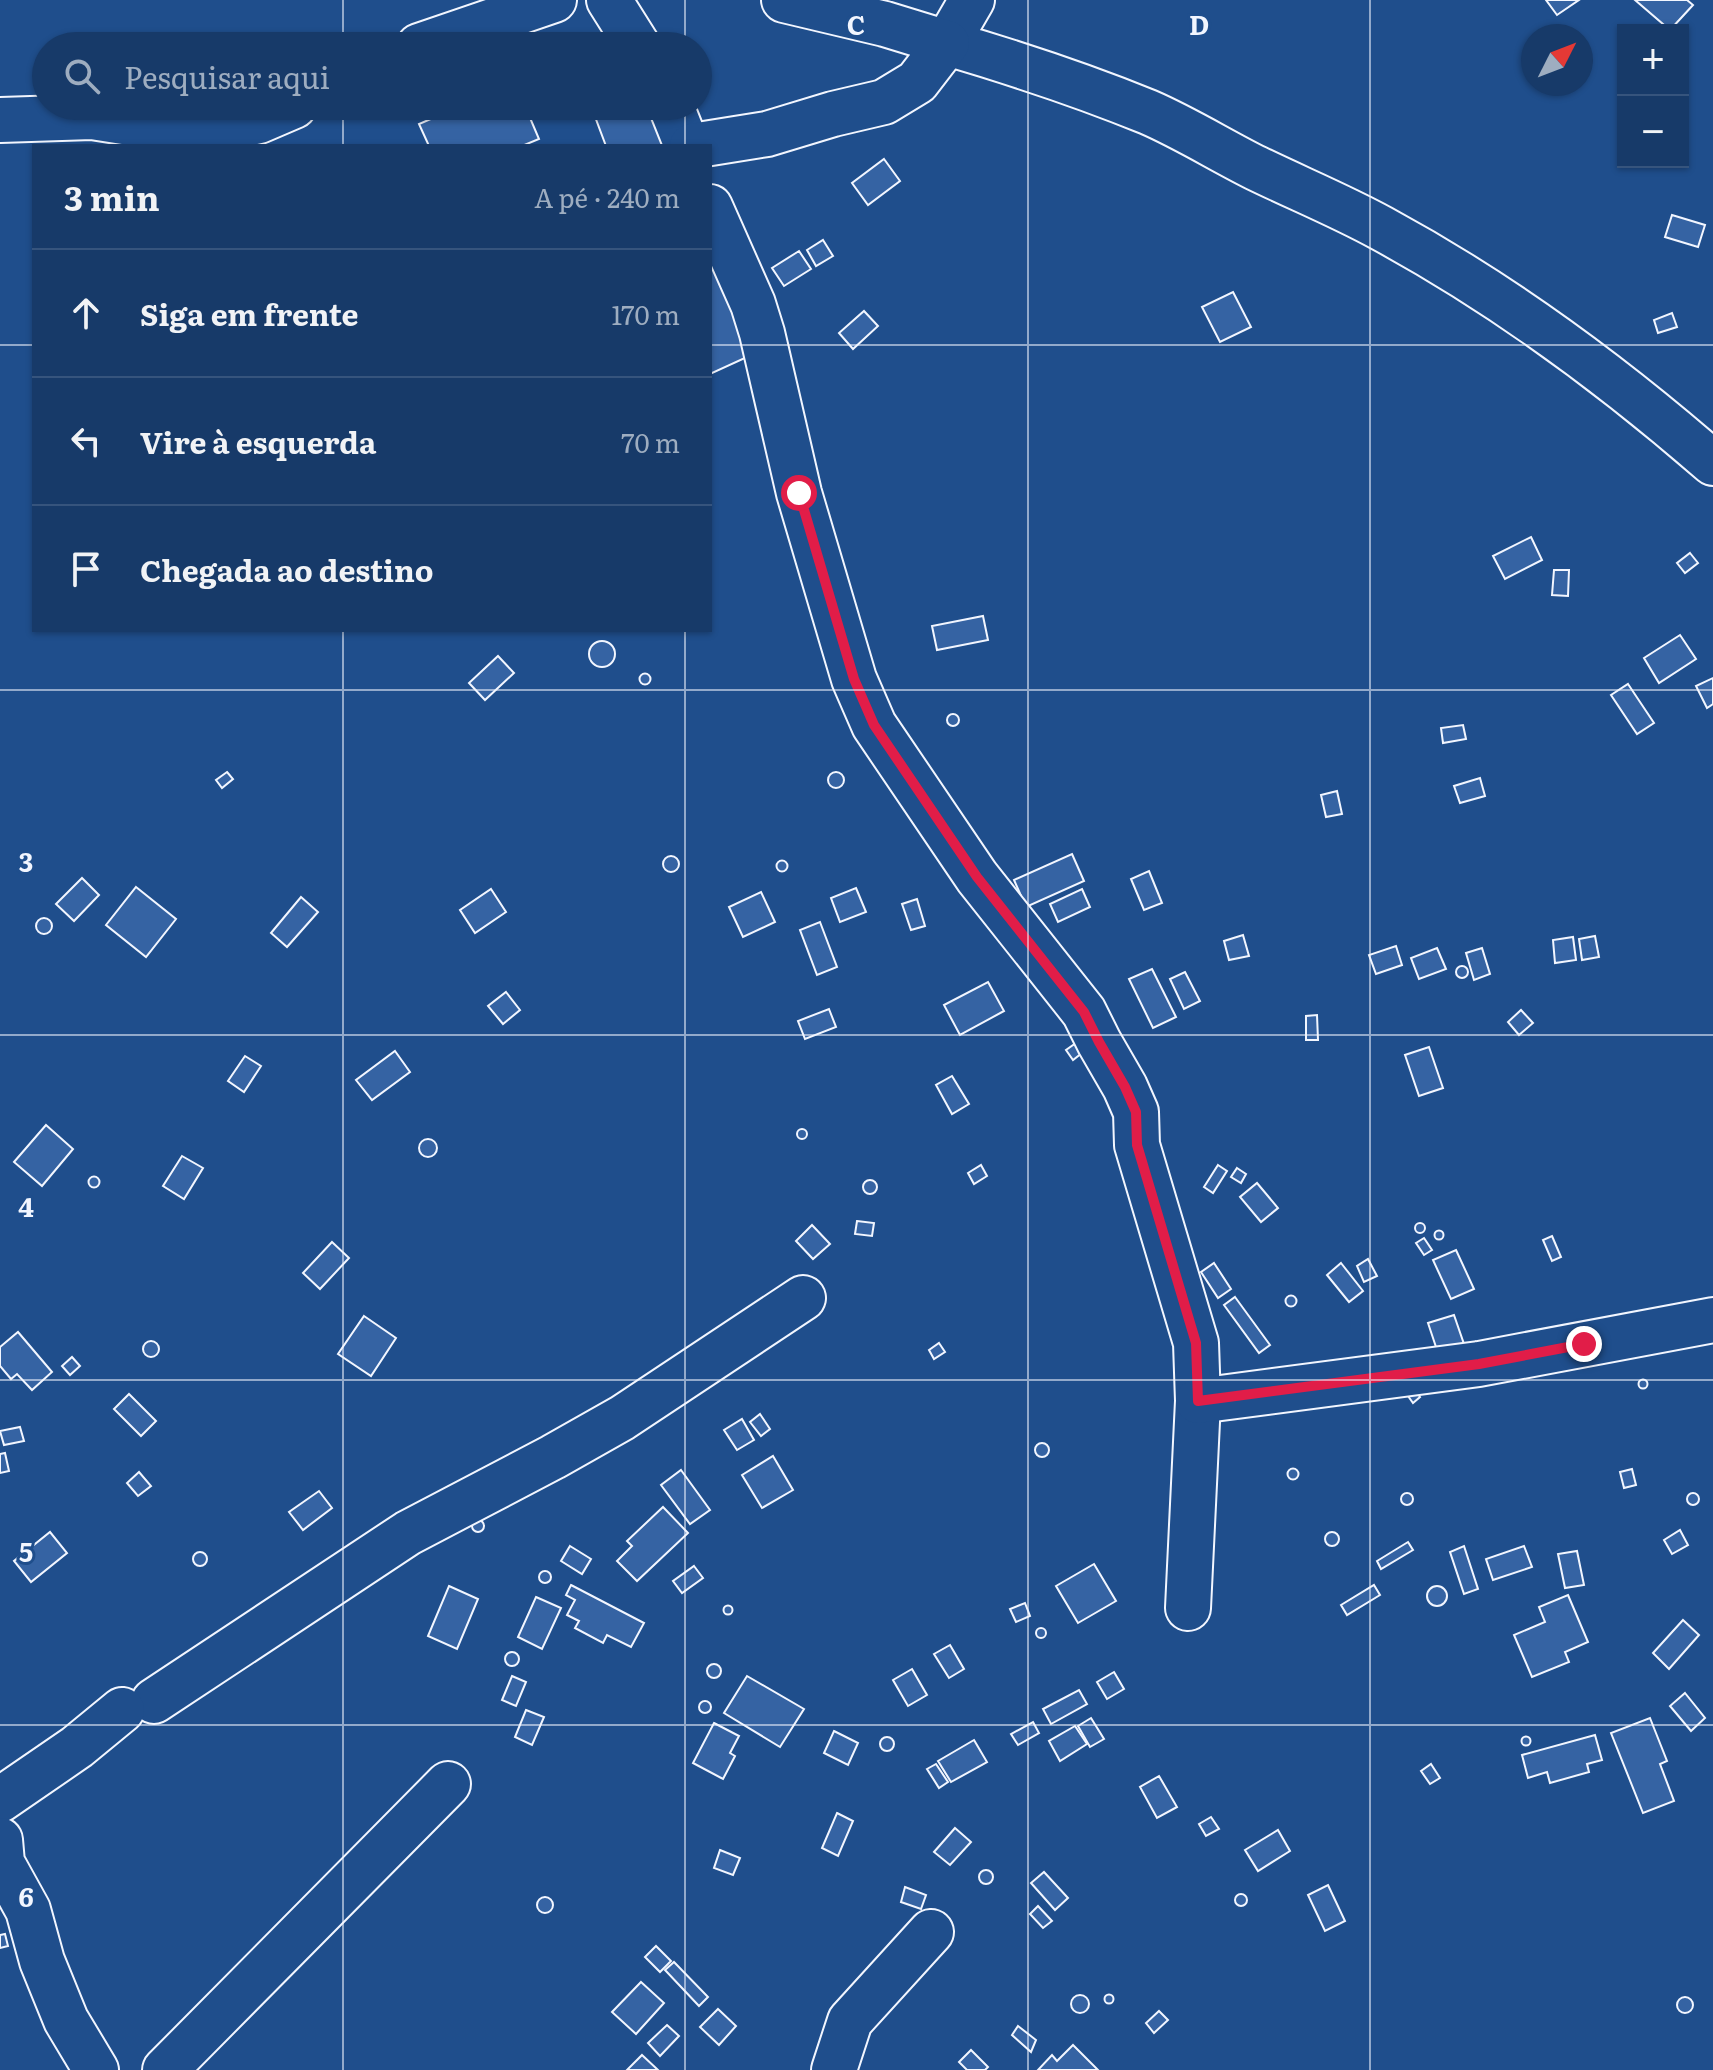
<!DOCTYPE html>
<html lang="pt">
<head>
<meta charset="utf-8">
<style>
  body { margin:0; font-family:Literata,serif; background:#244571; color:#f1f3f6 }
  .controls { position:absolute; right:24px; top:24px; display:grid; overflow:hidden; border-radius:0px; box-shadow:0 2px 6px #0004 }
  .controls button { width:72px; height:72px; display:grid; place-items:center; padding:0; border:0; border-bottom:2px solid #36547d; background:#173a69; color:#f1f3f6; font:40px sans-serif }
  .compass { position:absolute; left:1521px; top:24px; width:72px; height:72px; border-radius:50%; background:#173a69; box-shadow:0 2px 6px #0004; rotate:48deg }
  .stop { position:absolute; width:24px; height:24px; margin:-18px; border:6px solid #e11d48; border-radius:50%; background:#fff }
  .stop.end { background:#e11d48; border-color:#fff; box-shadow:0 2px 8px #0008 }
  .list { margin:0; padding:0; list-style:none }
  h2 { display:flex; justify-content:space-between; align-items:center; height:104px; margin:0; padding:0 32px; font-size:34px }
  h2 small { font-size:26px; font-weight:400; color:#9eadc0 }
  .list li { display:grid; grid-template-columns:52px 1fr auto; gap:24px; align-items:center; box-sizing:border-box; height:128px; padding:0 32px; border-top:2px solid #36547d }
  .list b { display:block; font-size:30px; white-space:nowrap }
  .list em { font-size:26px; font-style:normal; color:#9eadc0 }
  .icon { flex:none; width:44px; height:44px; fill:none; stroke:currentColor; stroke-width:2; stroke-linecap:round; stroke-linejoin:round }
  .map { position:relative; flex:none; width:1713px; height:2070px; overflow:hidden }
  .search { position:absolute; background:#173a69; box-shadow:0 2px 6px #0004; left:32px; top:32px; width:680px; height:88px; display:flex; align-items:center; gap:20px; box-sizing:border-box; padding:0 28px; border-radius:44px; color:#9eadc0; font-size:30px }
  .panel { position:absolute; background:#173a69; box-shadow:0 2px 6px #0004; left:32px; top:144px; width:680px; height:488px; border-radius:0px }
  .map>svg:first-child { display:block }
  .building { fill:#3563a3; stroke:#f2f6ff; stroke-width:2 }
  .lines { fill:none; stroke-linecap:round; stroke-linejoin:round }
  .minor-casing { stroke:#f2f6ff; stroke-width:48 }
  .minor { stroke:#1f4e8c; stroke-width:44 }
  .route { stroke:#e11d48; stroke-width:10 }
  .grid { fill:none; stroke:#f2f6ff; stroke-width:2; stroke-opacity:0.55 }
  .grid-label { font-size:26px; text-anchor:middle; font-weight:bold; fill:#f2f6ff; stroke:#1f4e8c; stroke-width:6; stroke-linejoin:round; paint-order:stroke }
</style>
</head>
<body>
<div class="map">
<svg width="1713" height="2070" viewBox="0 0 1713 2070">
  <rect width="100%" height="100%" fill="#1f4e8c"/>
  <g class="building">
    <polygon points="1546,0 1579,0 1557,15"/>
    <polygon points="1635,0 1687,0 1693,5 1670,30"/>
    <polygon points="461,106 525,106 539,139 522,146 429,146 419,124"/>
    <polygon points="591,106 659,106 674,146 606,146"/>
    <polygon points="884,159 900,181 868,205 852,183"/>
    <polygon points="1672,215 1705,225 1698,247 1665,237"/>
    <polygon points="823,240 833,256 816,266 807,250"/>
    <polygon points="710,246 758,352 710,374"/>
    <polygon points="799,251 811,269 784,286 772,268"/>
    <polygon points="1233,292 1251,327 1220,342 1202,307"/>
    <polygon points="864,311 878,326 853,349 839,333"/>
    <polygon points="1672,313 1677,327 1658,333 1654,320"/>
    <polygon points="1531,537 1542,560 1505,579 1493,556"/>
    <polygon points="1690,553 1698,563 1685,573 1677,563"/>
    <polygon points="1554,570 1569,570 1568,596 1552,595"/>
    <polygon points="983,616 988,640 937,650 932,626"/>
    <polygon points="1680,635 1696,659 1659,683 1644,658"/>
    <circle cx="602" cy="654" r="13"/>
    <polygon points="498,656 514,673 485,700 469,683"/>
    <circle cx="645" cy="679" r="5.5"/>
    <polygon points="1713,678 1713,704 1707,708 1696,686"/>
    <polygon points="1628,684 1654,723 1637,734 1611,695"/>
    <circle cx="953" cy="720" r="6"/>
    <polygon points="1463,725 1466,739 1443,743 1441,728"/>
    <circle cx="836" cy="780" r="8"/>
    <polygon points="227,772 233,779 222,788 216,780"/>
    <polygon points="1480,778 1485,796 1460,803 1454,786"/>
    <polygon points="1337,791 1342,814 1326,817 1321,795"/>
    <polygon points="1072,854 1084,881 1026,907 1014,880"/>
    <circle cx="671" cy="864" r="8"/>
    <circle cx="782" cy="866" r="5.5"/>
    <polygon points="1149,871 1162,903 1144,910 1131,879"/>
    <polygon points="82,878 99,895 74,921 56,904"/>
    <polygon points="136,887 176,919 146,957 106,925"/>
    <polygon points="856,888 866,912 840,922 831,898"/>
    <polygon points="491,889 506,912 475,933 460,910"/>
    <polygon points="1082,889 1090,907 1058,922 1050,904"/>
    <polygon points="761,892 775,922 743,937 729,907"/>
    <polygon points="301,897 318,912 287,947 271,933"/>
    <polygon points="917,899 925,926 911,930 902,904"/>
    <circle cx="44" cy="926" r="8"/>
    <polygon points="820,922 837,967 817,975 800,930"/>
    <polygon points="1243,935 1249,956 1229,960 1224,941"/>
    <polygon points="1595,936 1599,957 1582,960 1579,939"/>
    <polygon points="1573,937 1576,960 1555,963 1553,940"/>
    <polygon points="1396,946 1402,965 1376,974 1369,955"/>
    <polygon points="1437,948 1446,969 1419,979 1411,958"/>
    <polygon points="1482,948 1490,974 1474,980 1466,953"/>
    <circle cx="1462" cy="972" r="6"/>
    <polygon points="1152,969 1176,1017 1153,1028 1129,979"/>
    <polygon points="1185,972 1200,1001 1184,1009 1170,979"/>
    <polygon points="988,982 1004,1011 960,1035 944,1005"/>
    <polygon points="506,992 520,1010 503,1024 488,1006"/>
    <polygon points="829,1009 836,1027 805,1039 798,1021"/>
    <polygon points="1521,1010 1533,1023 1519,1035 1508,1022"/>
    <polygon points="1317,1015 1318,1040 1306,1040 1306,1016"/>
    <polygon points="1076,1043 1082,1053 1073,1060 1066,1050"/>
    <polygon points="1429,1047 1443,1088 1419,1096 1405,1055"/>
    <polygon points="395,1051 410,1072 372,1100 356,1080"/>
    <polygon points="245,1056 261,1066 244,1092 228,1081"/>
    <polygon points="952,1076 969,1104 952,1114 936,1085"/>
    <polygon points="46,1125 73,1149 42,1186 14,1162"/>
    <circle cx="802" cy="1134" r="5"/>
    <circle cx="428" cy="1148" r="9"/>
    <polygon points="182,1156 203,1168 184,1199 163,1186"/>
    <polygon points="981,1165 987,1176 974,1184 968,1173"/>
    <polygon points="1218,1165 1227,1171 1213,1193 1204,1187"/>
    <polygon points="1237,1168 1246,1174 1241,1183 1231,1177"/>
    <circle cx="94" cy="1182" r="5.5"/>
    <circle cx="870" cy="1187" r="7"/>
    <polygon points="1257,1183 1278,1208 1261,1222 1240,1197"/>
    <polygon points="857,1221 874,1223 872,1236 855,1234"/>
    <circle cx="1420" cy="1228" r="5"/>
    <polygon points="812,1225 830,1244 813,1259 796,1241"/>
    <circle cx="1439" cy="1235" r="4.5"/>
    <polygon points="1552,1236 1561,1257 1552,1261 1543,1240"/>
    <polygon points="1424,1238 1432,1250 1424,1255 1416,1243"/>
    <polygon points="332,1242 349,1258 320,1289 303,1273"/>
    <polygon points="1456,1250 1474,1289 1451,1299 1433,1260"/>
    <polygon points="1368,1259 1377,1276 1364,1282 1357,1266"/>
    <polygon points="1214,1263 1231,1289 1218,1298 1201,1272"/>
    <polygon points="1341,1263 1363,1291 1349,1302 1327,1275"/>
    <circle cx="1291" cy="1301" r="5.5"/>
    <polygon points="1235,1297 1270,1345 1259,1353 1224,1305"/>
    <polygon points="1454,1315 1465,1347 1439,1356 1428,1323"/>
    <polygon points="364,1316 396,1338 371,1376 338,1354"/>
    <polygon points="18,1332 52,1372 32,1390 17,1374 11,1379 0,1366 0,1347"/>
    <circle cx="151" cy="1349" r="8"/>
    <polygon points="939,1343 945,1352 934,1359 929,1350"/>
    <polygon points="72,1357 80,1366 70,1375 62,1366"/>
    <circle cx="1643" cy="1384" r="4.5"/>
    <polygon points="1415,1390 1420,1397 1413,1403 1408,1396"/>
    <polygon points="129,1394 156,1421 141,1436 114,1409"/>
    <polygon points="760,1414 770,1429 761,1436 750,1422"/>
    <polygon points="742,1419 754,1440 737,1450 724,1430"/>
    <polygon points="20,1427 24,1441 4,1445 0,1431"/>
    <circle cx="1042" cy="1450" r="7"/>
    <polygon points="5,1453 9,1471 0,1473 0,1454"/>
    <polygon points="773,1456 793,1490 762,1508 742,1475"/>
    <circle cx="1293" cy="1474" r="5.5"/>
    <polygon points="1632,1469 1636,1485 1624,1488 1620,1472"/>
    <polygon points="681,1470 710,1510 690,1524 661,1485"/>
    <polygon points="139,1472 151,1486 138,1496 127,1483"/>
    <polygon points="319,1491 332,1508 303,1530 289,1512"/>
    <circle cx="1693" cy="1499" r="6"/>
    <circle cx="1407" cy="1499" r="6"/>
    <polygon points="663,1507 688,1533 637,1581 617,1561 632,1546 627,1541"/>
    <circle cx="478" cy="1526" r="6"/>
    <polygon points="1680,1530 1688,1545 1672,1554 1664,1540"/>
    <polygon points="50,1532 67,1553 31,1582 14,1561"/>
    <circle cx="1332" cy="1539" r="7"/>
    <polygon points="1408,1542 1413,1550 1381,1569 1377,1561"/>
    <polygon points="570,1546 591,1559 582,1574 561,1561"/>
    <polygon points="1464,1546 1478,1589 1464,1594 1450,1552"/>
    <polygon points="1524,1546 1532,1567 1493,1580 1486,1559"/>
    <polygon points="1577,1551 1584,1585 1565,1588 1558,1554"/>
    <circle cx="200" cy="1559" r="7"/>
    <polygon points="1094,1564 1116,1601 1078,1623 1056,1586"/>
    <polygon points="694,1566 703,1578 682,1593 673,1581"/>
    <circle cx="545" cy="1577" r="6"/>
    <polygon points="571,1585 644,1623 631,1647 607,1635 603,1643 575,1628 579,1621 567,1615 575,1600 566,1595"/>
    <polygon points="1374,1585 1380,1595 1347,1615 1341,1605"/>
    <circle cx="1437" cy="1596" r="10"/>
    <polygon points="449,1586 478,1599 457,1649 428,1636"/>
    <polygon points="1568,1595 1588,1642 1565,1652 1569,1662 1532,1677 1514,1635 1545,1622 1539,1607"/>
    <polygon points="536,1597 561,1608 542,1649 518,1637"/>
    <polygon points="1025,1603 1030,1616 1016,1622 1010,1609"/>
    <circle cx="728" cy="1610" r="4.5"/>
    <polygon points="1683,1620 1699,1635 1669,1669 1653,1653"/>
    <circle cx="1041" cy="1633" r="5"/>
    <polygon points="950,1645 964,1669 949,1678 934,1654"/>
    <circle cx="512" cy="1659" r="7"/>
    <circle cx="714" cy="1671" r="7"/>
    <polygon points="912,1669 927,1695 908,1706 893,1680"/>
    <polygon points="1114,1672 1124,1689 1107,1699 1097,1682"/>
    <polygon points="512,1676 526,1682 516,1706 502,1700"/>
    <polygon points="747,1676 804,1709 780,1747 724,1713"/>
    <polygon points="1079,1690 1087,1704 1051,1724 1043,1709"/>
    <polygon points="1685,1693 1705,1718 1691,1731 1670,1706"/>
    <circle cx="705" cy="1707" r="6"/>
    <polygon points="526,1710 544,1717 532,1745 515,1737"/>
    <polygon points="1091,1718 1104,1739 1090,1747 1078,1726"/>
    <polygon points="1650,1718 1667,1761 1660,1764 1674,1801 1643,1813 1611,1733"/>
    <polygon points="1033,1722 1039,1733 1018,1745 1011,1734"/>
    <polygon points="714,1723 739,1736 730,1753 735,1756 723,1779 693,1763"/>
    <polygon points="1075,1726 1087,1744 1060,1761 1049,1741"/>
    <polygon points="834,1731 858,1743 848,1765 824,1753"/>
    <polygon points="1595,1735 1602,1760 1587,1764 1589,1772 1550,1783 1547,1772 1528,1778 1522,1755"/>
    <circle cx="1526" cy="1741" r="4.5"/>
    <circle cx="887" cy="1744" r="7"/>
    <polygon points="974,1740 987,1762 951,1782 938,1761"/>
    <polygon points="936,1764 948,1782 939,1788 927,1769"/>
    <polygon points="1431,1764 1440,1778 1430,1784 1421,1771"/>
    <polygon points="1159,1776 1177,1807 1157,1818 1140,1787"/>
    <polygon points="837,1813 853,1821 838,1856 822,1848"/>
    <polygon points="1211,1817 1219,1829 1206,1836 1199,1824"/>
    <polygon points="955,1828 971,1842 950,1865 934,1852"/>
    <polygon points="1278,1830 1290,1851 1258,1871 1245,1850"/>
    <polygon points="720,1850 740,1858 733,1875 714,1868"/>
    <circle cx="986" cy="1877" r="7"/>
    <polygon points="1044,1872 1068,1898 1055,1910 1031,1883"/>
    <polygon points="1328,1885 1345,1921 1325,1931 1308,1895"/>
    <polygon points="905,1887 926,1895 921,1909 901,1902"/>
    <circle cx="1241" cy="1900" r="6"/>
    <circle cx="545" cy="1905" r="8"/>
    <polygon points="1038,1906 1052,1921 1043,1928 1030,1914"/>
    <polygon points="5,1934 8,1946 0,1948 0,1935"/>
    <polygon points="656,1946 671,1961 660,1972 645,1957"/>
    <polygon points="674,1962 708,1997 699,2006 665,1970"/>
    <polygon points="641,1982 664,2003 636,2034 612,2012"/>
    <circle cx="1109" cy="1999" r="4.5"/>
    <circle cx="1080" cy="2004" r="9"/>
    <circle cx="1685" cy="2005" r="8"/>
    <polygon points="718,2009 736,2026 719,2045 700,2027"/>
    <polygon points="1159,2011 1168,2020 1154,2033 1146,2023"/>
    <polygon points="667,2025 679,2036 660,2056 648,2043"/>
    <polygon points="1018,2026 1036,2040 1031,2052 1012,2035"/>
    <polygon points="1073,2045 1098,2070 1038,2070 1052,2055 1057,2061"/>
    <polygon points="971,2050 988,2067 985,2070 967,2070 959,2062"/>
    <polygon points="642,2055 658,2070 627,2070"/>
  </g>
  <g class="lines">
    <defs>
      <g id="minor">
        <polyline points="609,0 638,46"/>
        <path d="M972,0L947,43C1015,63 1082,85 1148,112C1185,128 1220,150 1256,168C1297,188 1341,206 1381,228C1501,293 1611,374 1713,463"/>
        <polyline points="419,46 554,0"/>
        <polyline points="671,106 687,146"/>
        <polyline points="0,120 92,117 149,126 211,132 259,121 294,106"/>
        <polyline points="692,146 767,134 833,114 884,102 917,82 947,43 885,24 784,0"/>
        <polyline points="710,207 753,304 762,333 799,493 854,679 874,725 977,877 1084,1012 1099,1042 1125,1087 1136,1112 1137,1145 1196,1343 1198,1401 1188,1608"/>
        <polyline points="1198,1401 1479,1364 1713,1320"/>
        <polyline points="154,1701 408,1533 553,1457 622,1418 803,1298"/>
        <polyline points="0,1800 77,1747 122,1710"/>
        <polyline points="0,1840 2,1863 28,1910 42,1961 66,2020 96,2070"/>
        <polyline points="165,2070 448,1784"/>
        <polyline points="834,2070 850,2021 931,1932"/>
      </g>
    </defs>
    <use href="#minor" class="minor-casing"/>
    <use href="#minor" class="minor"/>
  </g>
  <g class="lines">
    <polyline class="route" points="799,493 854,679 874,725 977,877 1084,1012 1099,1042 1125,1087 1136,1112 1137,1145 1196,1343 1198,1401 1479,1364 1584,1344"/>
  </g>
  <path class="grid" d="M343,0V46M685,0V46M1028,0V2070M1370,0V2070M343,106V146M685,106V146M0,345H34M710,345H1713M343,630V2070M685,630V2070M0,690H1713M0,1035H1713M0,1380H1713M0,1725H1713"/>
  <g class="grid-label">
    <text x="856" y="35">C</text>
    <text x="1199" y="35">D</text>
    <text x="26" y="872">3</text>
    <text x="26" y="1217">4</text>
    <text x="26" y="1562">5</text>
    <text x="26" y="1907">6</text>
  </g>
</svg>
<div class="controls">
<button>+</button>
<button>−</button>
</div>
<svg class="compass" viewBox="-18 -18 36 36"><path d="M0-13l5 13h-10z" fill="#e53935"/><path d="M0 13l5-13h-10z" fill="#9eadc0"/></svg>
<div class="stop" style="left:799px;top:493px"></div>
<div class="stop end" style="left:1584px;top:1344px"></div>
<div class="search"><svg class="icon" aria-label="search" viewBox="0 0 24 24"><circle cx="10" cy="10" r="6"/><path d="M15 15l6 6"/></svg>Pesquisar aqui</div>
<section class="panel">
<h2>3 min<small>A pé · 240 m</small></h2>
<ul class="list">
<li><svg class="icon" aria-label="ahead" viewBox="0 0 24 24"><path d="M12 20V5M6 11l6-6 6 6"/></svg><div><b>Siga em frente</b></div><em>170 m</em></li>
<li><svg class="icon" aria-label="left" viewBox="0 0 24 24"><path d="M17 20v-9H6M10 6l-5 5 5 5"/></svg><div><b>Vire à esquerda</b></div><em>70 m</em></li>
<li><svg class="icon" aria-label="arrive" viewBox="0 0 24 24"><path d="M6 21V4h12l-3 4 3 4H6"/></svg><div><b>Chegada ao destino</b></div></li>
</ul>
</section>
</div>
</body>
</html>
